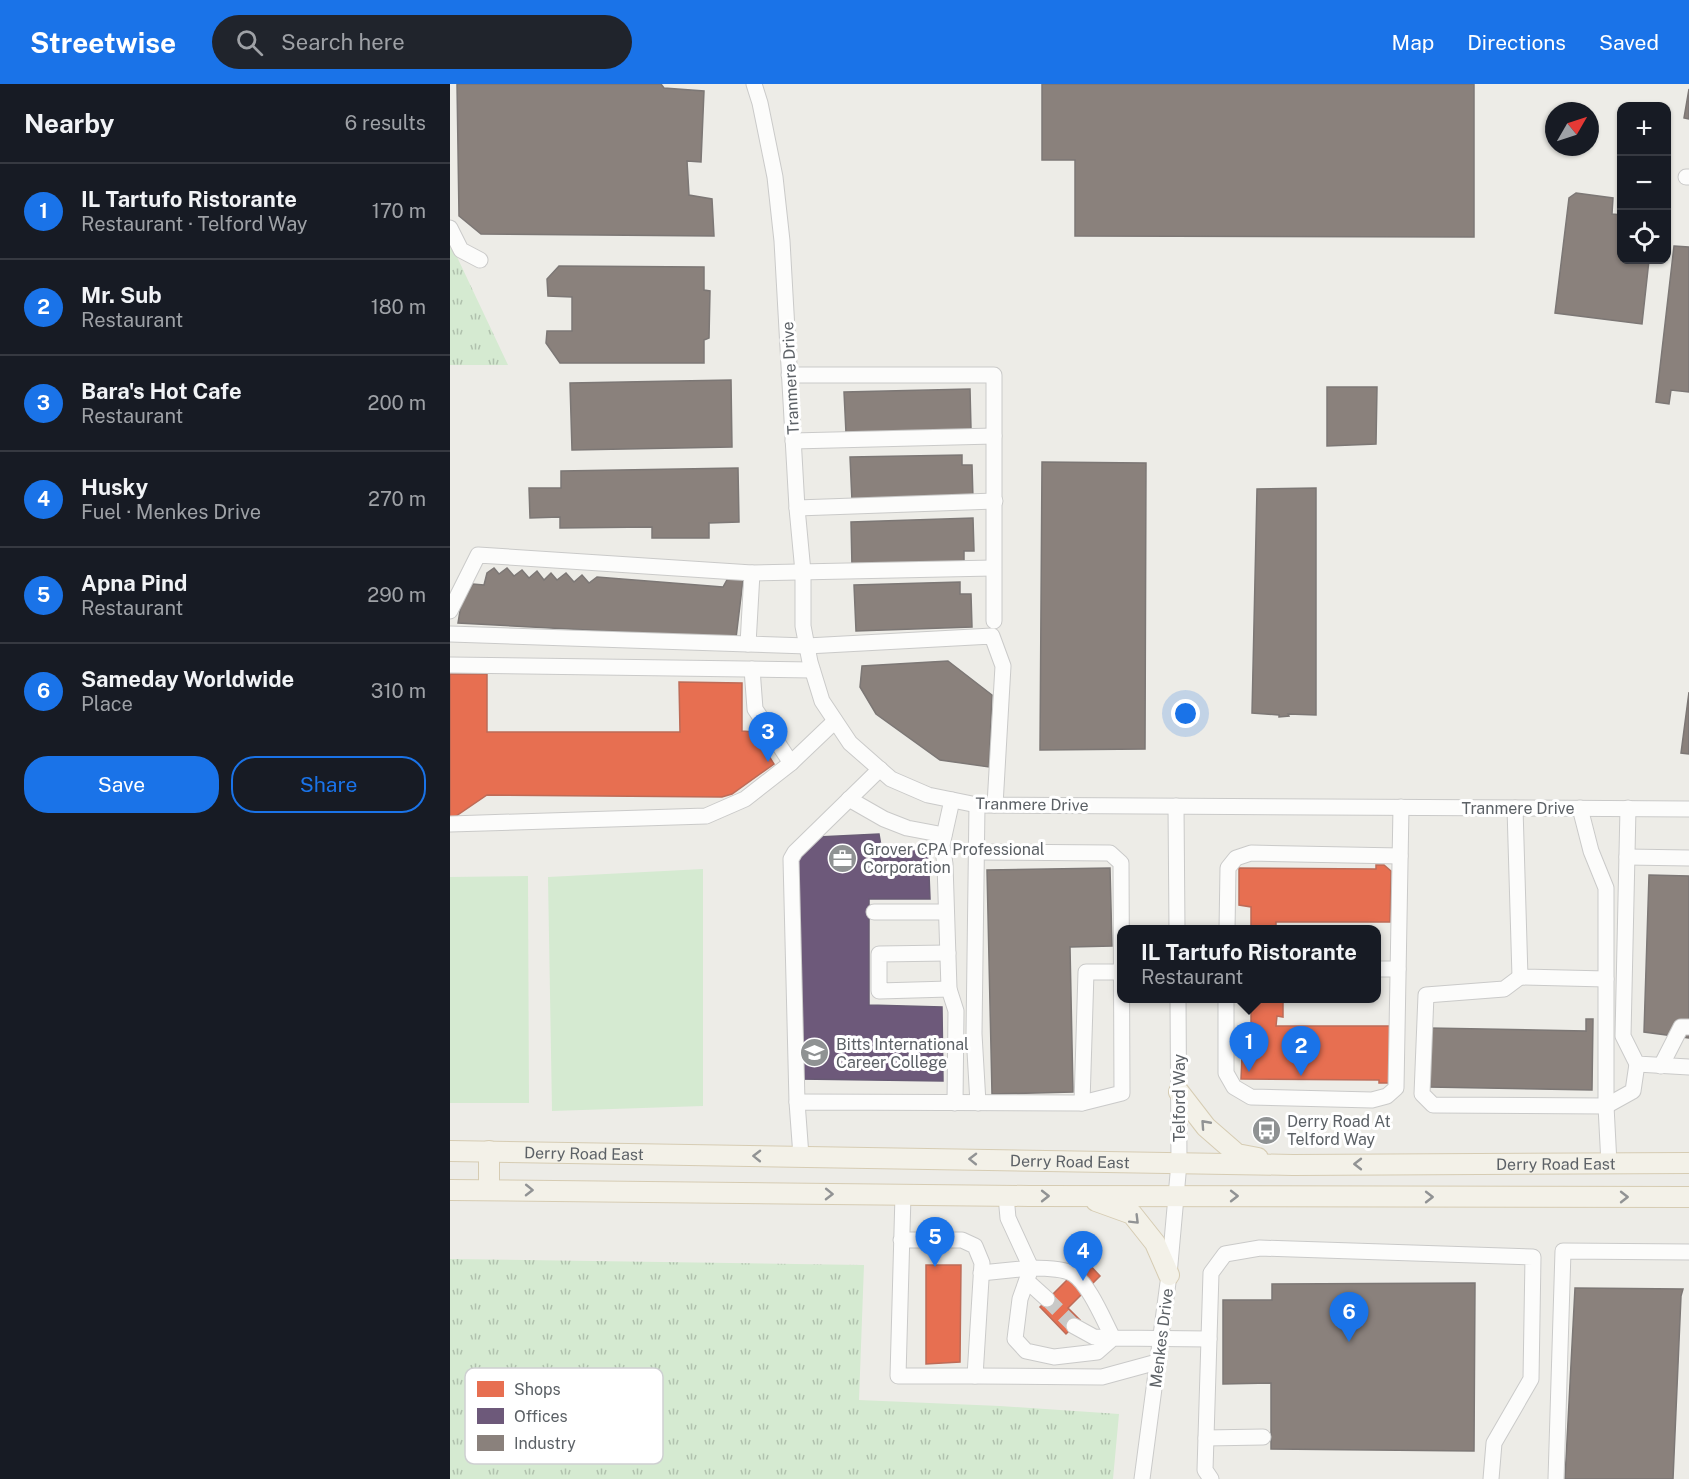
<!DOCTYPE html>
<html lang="en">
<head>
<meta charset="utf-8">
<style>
  body { margin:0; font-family:"Public Sans",sans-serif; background:#20242c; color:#f1f3f6 }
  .controls { position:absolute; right:18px; top:18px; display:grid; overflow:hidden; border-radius:12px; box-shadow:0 2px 4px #0004 }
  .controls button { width:54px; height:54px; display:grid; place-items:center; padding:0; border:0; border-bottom:2px solid #363941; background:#171b24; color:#f1f3f6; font:30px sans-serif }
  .compass { position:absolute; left:1095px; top:18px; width:54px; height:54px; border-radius:50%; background:#171b24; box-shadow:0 2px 4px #0004; rotate:51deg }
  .you { position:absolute; left:736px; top:630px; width:21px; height:21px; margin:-15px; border:4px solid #fff; border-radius:50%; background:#1a73e8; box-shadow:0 0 0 9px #1a73e833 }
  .badge { display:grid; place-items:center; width:39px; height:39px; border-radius:50%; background:#1a73e8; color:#fff; font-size:20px; font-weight:700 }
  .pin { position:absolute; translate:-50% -50px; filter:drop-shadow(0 2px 3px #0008) }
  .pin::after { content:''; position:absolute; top:32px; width:21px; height:18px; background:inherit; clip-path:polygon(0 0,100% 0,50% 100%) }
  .popup { position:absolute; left:667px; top:841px; width:264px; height:78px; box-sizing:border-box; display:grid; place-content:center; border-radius:12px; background:#171b24; filter:drop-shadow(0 2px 4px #0005); font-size:20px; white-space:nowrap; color:#9ea1a6 }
  .popup b { font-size:22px; color:#f1f3f6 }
  .popup::after { content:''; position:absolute; left:50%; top:100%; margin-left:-12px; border:12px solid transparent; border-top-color:#171b24 }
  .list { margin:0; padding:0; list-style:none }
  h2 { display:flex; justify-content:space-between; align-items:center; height:78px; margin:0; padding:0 24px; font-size:26px }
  h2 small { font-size:20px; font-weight:400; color:#9ea1a6 }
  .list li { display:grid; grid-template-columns:39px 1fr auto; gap:18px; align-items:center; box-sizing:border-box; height:96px; padding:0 24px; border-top:2px solid #363941 }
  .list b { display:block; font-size:22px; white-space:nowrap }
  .list p { margin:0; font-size:20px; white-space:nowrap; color:#9ea1a6 }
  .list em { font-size:20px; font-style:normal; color:#9ea1a6 }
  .actions { display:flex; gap:12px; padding:18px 24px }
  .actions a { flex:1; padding:14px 0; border:2px solid #1a73e8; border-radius:24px; text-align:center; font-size:21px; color:#1a73e8 }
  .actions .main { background:#1a73e8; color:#fff }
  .icon { flex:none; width:33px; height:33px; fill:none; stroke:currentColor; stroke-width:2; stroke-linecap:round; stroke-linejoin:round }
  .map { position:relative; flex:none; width:1239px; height:1395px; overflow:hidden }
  header { display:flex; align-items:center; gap:36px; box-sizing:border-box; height:84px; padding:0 30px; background:#1a73e8; color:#fff }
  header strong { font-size:28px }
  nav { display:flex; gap:33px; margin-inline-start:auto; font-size:21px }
  .search { width:420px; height:54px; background:#20242c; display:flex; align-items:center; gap:15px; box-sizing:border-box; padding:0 21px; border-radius:33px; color:#9ea1a6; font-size:22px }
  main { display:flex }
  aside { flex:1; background:#171b24 }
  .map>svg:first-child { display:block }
  .grass { fill:url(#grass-tufts) }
  .garden { fill:#d5ead1 }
  .shops { fill:#e76f51; stroke:#bd6b57; stroke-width:1.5 }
  .offices { fill:#6d597a; stroke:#685b74; stroke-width:1.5 }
  .industry { fill:#8a817c; stroke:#7c7775; stroke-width:1.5 }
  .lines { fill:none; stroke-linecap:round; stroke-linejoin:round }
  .minor-tunnel { stroke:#c9c9c7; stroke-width:15; stroke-dasharray:15 8; stroke-linecap:butt }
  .minor-casing { stroke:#cacac9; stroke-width:17 }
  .major-casing { stroke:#d6ccb3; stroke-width:22 }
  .minor { stroke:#fcfcfb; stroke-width:15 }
  .major { stroke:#f3f1e8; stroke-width:20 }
  .oneway { stroke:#919394 }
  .labels { text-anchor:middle; stroke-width:6; stroke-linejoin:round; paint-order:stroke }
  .street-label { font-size:16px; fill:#5c6166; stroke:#fff }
  .poi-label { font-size:16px; fill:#5c6166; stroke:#fff; text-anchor:start }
  .key { fill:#fff; stroke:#ced0d1; stroke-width:1.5 }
  .key-label { font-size:16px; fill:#5c6166 }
</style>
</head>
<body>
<header>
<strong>Streetwise</strong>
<div class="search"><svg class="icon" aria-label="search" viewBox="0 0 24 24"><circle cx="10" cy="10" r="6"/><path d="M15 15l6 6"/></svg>Search here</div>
<nav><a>Map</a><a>Directions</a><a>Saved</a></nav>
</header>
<main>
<aside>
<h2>Nearby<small>6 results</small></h2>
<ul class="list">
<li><span class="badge">1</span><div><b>IL Tartufo Ristorante</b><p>Restaurant · Telford Way</p></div><em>170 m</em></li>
<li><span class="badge">2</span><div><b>Mr. Sub</b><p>Restaurant</p></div><em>180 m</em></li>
<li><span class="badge">3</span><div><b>Bara's Hot Cafe</b><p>Restaurant</p></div><em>200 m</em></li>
<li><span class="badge">4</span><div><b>Husky</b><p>Fuel · Menkes Drive</p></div><em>270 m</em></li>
<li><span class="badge">5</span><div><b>Apna Pind</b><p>Restaurant</p></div><em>290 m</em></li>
<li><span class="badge">6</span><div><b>Sameday Worldwide</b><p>Place</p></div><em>310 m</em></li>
</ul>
<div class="actions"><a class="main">Save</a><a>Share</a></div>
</aside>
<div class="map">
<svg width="1239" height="1395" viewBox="0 0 1239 1395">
  <defs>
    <pattern id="grass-tufts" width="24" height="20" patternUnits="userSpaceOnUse" patternTransform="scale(1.5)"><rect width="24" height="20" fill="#d5ead1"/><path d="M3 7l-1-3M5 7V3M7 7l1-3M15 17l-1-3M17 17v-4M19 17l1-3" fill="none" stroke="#b0c1ad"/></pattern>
  </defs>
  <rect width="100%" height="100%" fill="#edece7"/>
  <g class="grass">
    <polygon points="0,158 58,281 0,281"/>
    <polygon points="0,1175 414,1181 409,1316 550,1322 669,1330 663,1395 0,1395"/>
  </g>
  <g class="garden">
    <polygon points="253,785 253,1022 102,1027 98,793"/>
    <polygon points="78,792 79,1019 0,1019 0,793"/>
  </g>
  <g class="shops">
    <polygon points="0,590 37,590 37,648 230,648 229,598 292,599 292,647 304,648 324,680 282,710 272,713 37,711 6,732 0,733"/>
    <polygon points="926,781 934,781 941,787 940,838 826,838 826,846 801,846 801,823 789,821 789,784 926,785"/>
    <polygon points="801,914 849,914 849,916 833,916 833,933 827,932 826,942 941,942 940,999 929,999 929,996 791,995 793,949 801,949"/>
    <polygon points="636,1177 650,1192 618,1224 630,1236 616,1250 590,1223"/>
    <polygon points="476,1181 511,1181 510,1278 476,1280"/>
  </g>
  <polygon class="offices" points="429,750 431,762 478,765 480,815 419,815 419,921 492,923 493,997 349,995 348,771 368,753"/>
  <g class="industry">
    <polygon points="7,0 211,0 214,4 254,7 251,78 237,77 239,111 262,115 264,152 31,150 9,132"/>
    <polygon points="592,0 1024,0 1024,153 625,152 625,76 592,76"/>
    <polygon points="1239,5 1239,35 1234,34"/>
    <polygon points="1126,109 1163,114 1162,130 1172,131 1172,176 1199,176 1192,240 1105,229 1119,114"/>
    <polygon points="1224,162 1239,163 1239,308 1221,306 1219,320 1206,318"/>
    <polygon points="109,182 254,183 254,206 260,207 259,254 254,256 254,279 110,279 96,259 97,247 122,247 122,213 98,212 97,195"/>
    <polygon points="281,296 282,363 122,366 120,299"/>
    <polygon points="877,303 927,303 926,360 877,362"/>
    <polygon points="520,305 521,345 396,349 394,308"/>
    <polygon points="512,371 512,381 522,381 523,414 402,417 400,373"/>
    <polygon points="592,378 696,379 695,665 590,666"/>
    <polygon points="288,384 289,438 259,439 259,454 202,454 202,443 110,444 110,433 80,434 79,404 111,404 111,387"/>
    <polygon points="866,404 866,631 838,630 839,632 829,633 829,631 802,629 807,405"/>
    <polygon points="523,434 524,467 514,467 514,479 402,483 401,438"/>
    <polygon points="44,484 49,490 57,484 64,492 72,486 79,494 87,487 94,496 101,489 107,496 116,489 124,498 132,491 139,499 147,493 273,503 278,494 293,496 286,554 8,539 11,521 23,500 34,501 37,489"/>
    <polygon points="510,498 510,510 521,510 522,543 406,547 404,501"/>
    <polygon points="498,577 542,611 539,683 490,676 426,630 410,603 412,582"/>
    <polygon points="1239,608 1239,670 1231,669"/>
    <polygon points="660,784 662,862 620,863 623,1008 542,1010 537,786"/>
    <polygon points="1199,791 1239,792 1239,954 1194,948"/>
    <polygon points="1136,935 1143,935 1142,1006 979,1003 979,944 1136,947"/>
    <polygon points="1025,1199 1024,1367 821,1365 821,1299 773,1300 773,1216 822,1216 822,1200"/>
    <polygon points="1125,1204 1233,1205 1231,1212 1223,1395 1115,1395"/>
  </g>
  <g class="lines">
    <polyline class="minor-tunnel" points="597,1215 624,1242"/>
    <defs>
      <g id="minor">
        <polyline points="304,0 310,19 325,93 332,157 347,424 353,488 353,542 360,578 372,617 400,659 441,695 478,711 527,721 1239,725"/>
        <polyline points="1236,93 1239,93"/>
        <polyline points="0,144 11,166 30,176"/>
        <polyline points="339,291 544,291 544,537"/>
        <polyline points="343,357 544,352"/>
        <polyline points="347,424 545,417"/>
        <polyline points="302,489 298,560 357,562 542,552 553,582 545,721"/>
        <polyline points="0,527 28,471 302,489 543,484"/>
        <polyline points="0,550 298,560"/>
        <polyline points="0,581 362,586"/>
        <polyline points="302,585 305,625 341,679"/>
        <polyline points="399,715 434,735 457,744 494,751"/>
        <polyline points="502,716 492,761 495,780 499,905 506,927 505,1019"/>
        <polyline points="527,721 524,950 528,1019"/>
        <polyline points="726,722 727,846"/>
        <polyline points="1065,724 1070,893 1156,895"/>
        <polyline points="1130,724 1141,767 1156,804 1156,1022 1159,1080"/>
        <polyline points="1178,724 1173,952 1187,980 1239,983"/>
        <polyline points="0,740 256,732 295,715 341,679 385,637"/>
        <polyline points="527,768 660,769 671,779 672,1009 632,1019"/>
        <polyline points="1177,773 1239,774"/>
        <polyline points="424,828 496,828"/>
        <polyline points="777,846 778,784 786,774 801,769 950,772"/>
        <polyline points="498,869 429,870 429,907 499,905"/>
        <polyline points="926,885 948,885"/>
        <polyline points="1070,893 1054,905 976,911 972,1010 983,1021 1156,1022 1183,1007 1187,980"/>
        <polyline points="776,914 776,989 784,1003 801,1013 922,1016 937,1012 946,1004 951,723"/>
        <polyline points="1211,982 1231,943 1239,943"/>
        <polyline points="347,1018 341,775 345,768 430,685"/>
        <polyline points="351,1072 347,1018 632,1019 636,888 672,888"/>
        <polyline points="451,1156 512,1156 525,1162 532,1179 525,1292 448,1292 453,1111"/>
        <polyline points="531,1189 581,1184 558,1134 556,1112"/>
        <polyline points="577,1197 597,1215"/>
        <polyline points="624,1242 644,1253 663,1254"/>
        <path d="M663,1254C654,1237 639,1200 623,1190C613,1184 592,1184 581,1184L570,1215L565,1255L576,1267L604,1273L647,1268L663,1254L759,1255"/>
        <polyline points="525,1292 652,1293 707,1278"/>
        <polyline points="756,1354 813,1353"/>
        <polyline points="692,1395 719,1191 729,1079 728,914"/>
        <polyline points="761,1395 755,1386 761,1189 775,1170 810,1164 1083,1173 1081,1295 1044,1359 1041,1395"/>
        <polyline points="1106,1395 1113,1167 1239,1168"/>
      </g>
      <g id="major">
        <polyline points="729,1008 756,1043 787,1070 808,1074"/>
        <path id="s1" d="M0,1067L843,1081L1239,1079"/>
        <polyline points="39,1067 39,1106"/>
        <polyline points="0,1106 579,1112 1239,1113"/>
        <polyline points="646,1117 682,1130 705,1159 719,1191"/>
      </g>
    </defs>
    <use href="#minor" class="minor-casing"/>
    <use href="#major" class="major-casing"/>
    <use href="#minor" class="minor"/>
    <use href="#major" class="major"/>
  </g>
  <defs><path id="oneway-chevron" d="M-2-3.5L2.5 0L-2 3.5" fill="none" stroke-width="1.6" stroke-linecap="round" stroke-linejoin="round" transform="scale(1.5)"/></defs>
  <g class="oneway">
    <use href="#oneway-chevron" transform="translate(755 1040) rotate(-132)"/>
    <use href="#oneway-chevron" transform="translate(307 1072) rotate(-179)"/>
    <use href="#oneway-chevron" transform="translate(523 1075) rotate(-179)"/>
    <use href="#oneway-chevron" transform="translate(908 1080) rotate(180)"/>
    <use href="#oneway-chevron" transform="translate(79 1106) rotate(1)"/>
    <use href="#oneway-chevron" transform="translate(379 1110) rotate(1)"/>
    <use href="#oneway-chevron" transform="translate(595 1112)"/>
    <use href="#oneway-chevron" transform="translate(784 1112)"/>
    <use href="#oneway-chevron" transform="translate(979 1113)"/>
    <use href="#oneway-chevron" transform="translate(1174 1113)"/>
    <use href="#oneway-chevron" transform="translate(685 1136) rotate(45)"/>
  </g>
  <defs>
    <symbol id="office-disc" viewBox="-11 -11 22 22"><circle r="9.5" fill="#8f9293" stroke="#fff"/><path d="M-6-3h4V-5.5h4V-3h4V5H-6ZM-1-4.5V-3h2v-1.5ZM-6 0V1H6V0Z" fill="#fff"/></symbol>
    <symbol id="university-disc" viewBox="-11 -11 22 22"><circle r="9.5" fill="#8f9293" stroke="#fff"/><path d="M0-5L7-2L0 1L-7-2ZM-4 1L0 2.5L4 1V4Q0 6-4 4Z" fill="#fff"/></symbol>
    <symbol id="bus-disc" viewBox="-11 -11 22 22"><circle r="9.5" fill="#8f9293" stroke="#fff"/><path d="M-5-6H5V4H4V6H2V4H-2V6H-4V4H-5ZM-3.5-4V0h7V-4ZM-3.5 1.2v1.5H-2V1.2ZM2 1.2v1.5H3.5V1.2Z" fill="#fff"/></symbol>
  </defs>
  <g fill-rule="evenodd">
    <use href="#office-disc" x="376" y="758" width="33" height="33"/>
    <use href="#university-disc" x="348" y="952" width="33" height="33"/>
    <use href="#bus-disc" x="800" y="1030" width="33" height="33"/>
  </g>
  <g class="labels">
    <g class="street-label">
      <text transform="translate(340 294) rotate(-93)" y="6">Tranmere Drive</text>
      <text transform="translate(582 720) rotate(1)" y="6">Tranmere Drive</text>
      <text x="1068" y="730">Tranmere Drive</text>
      <text transform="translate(729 1014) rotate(-90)" y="6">Telford Way</text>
      <text dy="6" stroke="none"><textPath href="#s1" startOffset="134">Derry Road East</textPath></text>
      <text dy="6" stroke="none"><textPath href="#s1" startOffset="620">Derry Road East</textPath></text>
      <text dy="6" stroke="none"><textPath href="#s1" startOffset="1106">Derry Road East</textPath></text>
      <text transform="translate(711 1254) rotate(-83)" y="6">Menkes Drive</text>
    </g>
    <g class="poi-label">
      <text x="413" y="771">Grover CPA Professional<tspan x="413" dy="18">Corporation</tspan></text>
      <text x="386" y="966">Bitts International<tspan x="386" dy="18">Career College</tspan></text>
      <text x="837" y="1043">Derry Road At<tspan x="837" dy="18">Telford Way</tspan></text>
    </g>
  </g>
  <rect x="15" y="1284" width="198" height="96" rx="9" class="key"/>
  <rect x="27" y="1297" width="27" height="16" fill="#e76f51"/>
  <rect x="27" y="1324" width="27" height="16" fill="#6d597a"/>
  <rect x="27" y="1351" width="27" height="16" fill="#8a817c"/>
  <g class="key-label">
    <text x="64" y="1311">Shops</text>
    <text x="64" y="1338">Offices</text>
    <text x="64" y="1365">Industry</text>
  </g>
</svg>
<div class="controls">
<button>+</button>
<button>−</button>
<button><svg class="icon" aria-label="locate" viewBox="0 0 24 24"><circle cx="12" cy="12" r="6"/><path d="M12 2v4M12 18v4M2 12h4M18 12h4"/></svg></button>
</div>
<svg class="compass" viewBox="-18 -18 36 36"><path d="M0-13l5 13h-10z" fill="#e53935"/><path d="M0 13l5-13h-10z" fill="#9ea1a6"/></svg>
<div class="you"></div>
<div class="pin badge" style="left:799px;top:988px">1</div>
<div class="popup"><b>IL Tartufo Ristorante</b>Restaurant</div>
<div class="pin badge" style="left:851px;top:992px">2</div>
<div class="pin badge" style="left:318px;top:678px">3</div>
<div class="pin badge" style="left:633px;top:1197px">4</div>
<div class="pin badge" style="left:485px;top:1183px">5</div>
<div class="pin badge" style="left:899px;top:1258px">6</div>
</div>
</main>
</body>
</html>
